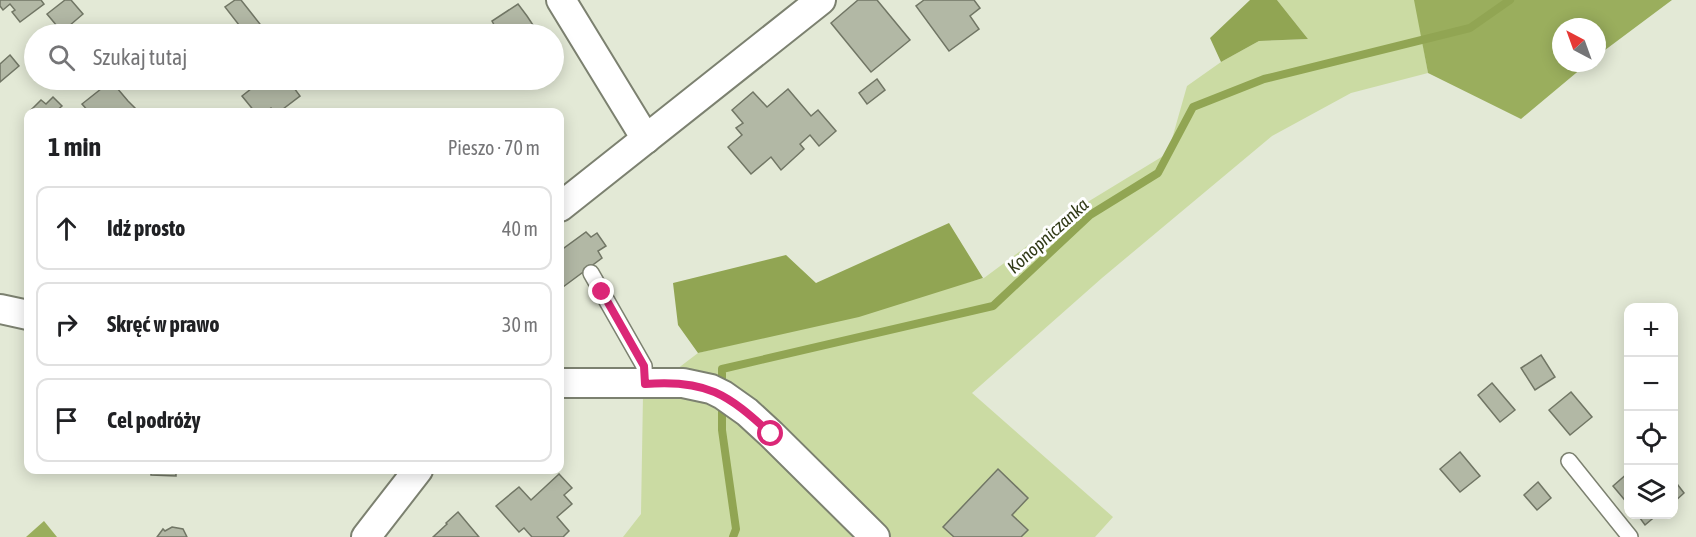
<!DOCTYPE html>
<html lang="pl">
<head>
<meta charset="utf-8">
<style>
  body { margin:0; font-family:"Asap Condensed",sans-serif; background:#f6f6f6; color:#202124 }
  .controls { position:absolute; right:18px; bottom:18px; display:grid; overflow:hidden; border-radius:12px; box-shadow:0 3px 15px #0003 }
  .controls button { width:54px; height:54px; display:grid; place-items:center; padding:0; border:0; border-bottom:2px solid #e0e0e0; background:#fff; color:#202124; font:30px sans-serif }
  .compass { position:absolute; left:1552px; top:18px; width:54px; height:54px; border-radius:50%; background:#fff; box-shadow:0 3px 15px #0003; rotate:319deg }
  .stop { position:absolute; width:18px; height:18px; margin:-14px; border:4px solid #db2777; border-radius:50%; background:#fff }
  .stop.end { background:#db2777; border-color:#fff; box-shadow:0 2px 6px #0008 }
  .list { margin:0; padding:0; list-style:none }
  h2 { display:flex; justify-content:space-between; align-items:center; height:78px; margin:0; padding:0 24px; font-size:26px }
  h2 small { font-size:20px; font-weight:400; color:#757577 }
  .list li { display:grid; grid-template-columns:39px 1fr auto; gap:18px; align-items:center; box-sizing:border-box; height:84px; margin:0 12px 12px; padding:0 12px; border:2px solid #e0e0e0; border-radius:12px }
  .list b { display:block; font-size:22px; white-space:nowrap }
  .list em { font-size:20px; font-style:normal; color:#757577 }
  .icon { flex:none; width:33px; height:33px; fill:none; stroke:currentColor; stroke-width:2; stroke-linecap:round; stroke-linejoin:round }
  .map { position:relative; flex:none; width:1696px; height:537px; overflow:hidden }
  .search { position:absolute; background:#fff; box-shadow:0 3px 15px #0003; left:24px; top:24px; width:540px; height:66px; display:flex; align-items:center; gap:15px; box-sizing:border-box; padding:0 21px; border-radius:33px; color:#757577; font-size:22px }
  .panel { position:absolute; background:#fff; box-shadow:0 3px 15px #0003; left:24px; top:108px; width:540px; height:366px; border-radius:12px }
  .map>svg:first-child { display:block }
  .green { fill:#cbdba3 }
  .forest { fill:#9aae5d }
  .water { fill:#91a553 }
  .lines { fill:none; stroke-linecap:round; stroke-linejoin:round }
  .stream { stroke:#91a553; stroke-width:8 }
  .building { fill:#b2b8a5; stroke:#717665; stroke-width:1.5 }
  .service-casing { stroke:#7c8170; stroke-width:18 }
  .minor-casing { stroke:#7c8170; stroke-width:32 }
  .service { stroke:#fff; stroke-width:15 }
  .minor { stroke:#fff; stroke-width:28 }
  .route { stroke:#db2777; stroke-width:8 }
  .labels { text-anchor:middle; stroke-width:6; stroke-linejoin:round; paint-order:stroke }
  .water-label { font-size:18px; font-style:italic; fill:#313a17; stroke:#fff }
</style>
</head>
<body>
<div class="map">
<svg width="1696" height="537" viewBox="0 0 1696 537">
  <rect width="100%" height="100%" fill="#e3e9d6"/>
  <polygon class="green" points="1277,0 1415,0 1428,73 1351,93 1272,136 1102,278 972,393 1113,517 1095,537 623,537 641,514 643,395 698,353 984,278 1081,206 1168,153 1187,86 1221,62 1259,41 1308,39"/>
  <g class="forest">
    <polygon points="1414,0 1672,0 1597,56 1597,27 1561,27 1561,63 1588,63 1521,119 1428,73"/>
    <polygon points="44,521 57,537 26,537"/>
  </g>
  <g class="water">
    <polygon points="1250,0 1277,0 1308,39 1259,41 1221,62 1210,38"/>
    <polygon points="949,223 983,278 859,317 698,353 678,325 673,283 786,255 816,283"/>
  </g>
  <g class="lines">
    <g class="stream">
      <polyline points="722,387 722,369 993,306 1090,215 1158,173 1193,107 1264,79 1470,28 1510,0"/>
      <polyline points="722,402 722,430 736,529 733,537"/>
    </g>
  </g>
  <g class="building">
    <polygon points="0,0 41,0 44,4 20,22 12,12 15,10 10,4 3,10 0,6"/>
    <polygon points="65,0 71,0 83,14 62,32 47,14"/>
    <polygon points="235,0 241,0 260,24 246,34 225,7"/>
    <polygon points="858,0 877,0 910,40 871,72 831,23"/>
    <polygon points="924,0 974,0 980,8 970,16 979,29 949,51 916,6"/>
    <polygon points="518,4 527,16 539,34 499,34 492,21"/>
    <polygon points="10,55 19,66 0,82 0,64"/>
    <polygon points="877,79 885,90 867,104 859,93"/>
    <polygon points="249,80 291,80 297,86 294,88 300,96 279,112 275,112 271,108 265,112 255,112 242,96 252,88 247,81"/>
    <polygon points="111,81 128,101 139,112 89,112 82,104"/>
    <polygon points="788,89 811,116 818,110 836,131 819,146 810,135 800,144 804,149 781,170 771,157 751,174 728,147 742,135 736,128 743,123 732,110 753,92 767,107"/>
    <polygon points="53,97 62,106 55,112 29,112 41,100 46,104"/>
    <polygon points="586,232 591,237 597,233 606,246 598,251 602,258 563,287 560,282 560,251"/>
    <polygon points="1541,355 1555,377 1535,390 1521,368"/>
    <polygon points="1492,383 1515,410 1500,422 1478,395"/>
    <polygon points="1571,392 1592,417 1570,435 1549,410"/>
    <polygon points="1460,452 1480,476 1460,492 1440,469"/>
    <polygon points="998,469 1028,498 1012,515 1028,530 1021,537 954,537 943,527"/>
    <polygon points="151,470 176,470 176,476 151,475"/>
    <polygon points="1628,473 1628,504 1613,486"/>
    <polygon points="559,474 572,488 564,495 572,504 557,517 569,531 563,537 532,537 524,528 519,532 496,506 519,487 531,500"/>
    <polygon points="1674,480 1684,493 1674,502"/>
    <polygon points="1538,482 1551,498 1537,510 1524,495"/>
    <polygon points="458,512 479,537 433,537 447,524 446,523"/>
    <polygon points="1637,514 1658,514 1645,525"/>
    <polygon points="172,527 183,529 187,537 157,537 163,529 165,531"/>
  </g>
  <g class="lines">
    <defs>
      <g id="service">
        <polyline points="591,273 644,366 645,384"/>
        <polyline points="1569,461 1630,537"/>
      </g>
      <g id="minor">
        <polyline points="561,0 646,139"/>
        <polyline points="560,207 821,0"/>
        <polyline points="0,309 28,315"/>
        <polyline points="560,383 683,383 711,389 723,395 747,412 771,434 875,537"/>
        <polyline points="366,537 418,470"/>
      </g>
    </defs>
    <use href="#service" class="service-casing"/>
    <use href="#minor" class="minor-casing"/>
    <use href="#service" class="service"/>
    <use href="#minor" class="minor"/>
  </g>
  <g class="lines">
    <path class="route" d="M602,292L644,366L645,384C706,379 728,394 771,434"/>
  </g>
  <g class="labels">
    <g class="water-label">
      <text transform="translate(1048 236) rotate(-42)" y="6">Konopniczanka</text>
    </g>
  </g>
</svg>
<div class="controls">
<button>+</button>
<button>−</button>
<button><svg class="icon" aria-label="locate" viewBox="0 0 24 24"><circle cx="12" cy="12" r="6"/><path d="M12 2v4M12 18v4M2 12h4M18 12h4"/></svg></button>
<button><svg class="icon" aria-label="layers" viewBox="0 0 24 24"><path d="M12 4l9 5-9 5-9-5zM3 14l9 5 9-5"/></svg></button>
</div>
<svg class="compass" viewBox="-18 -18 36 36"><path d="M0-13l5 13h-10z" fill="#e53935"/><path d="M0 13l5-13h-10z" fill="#757577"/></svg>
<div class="stop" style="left:771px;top:434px"></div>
<div class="stop end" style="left:602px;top:292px"></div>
<div class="search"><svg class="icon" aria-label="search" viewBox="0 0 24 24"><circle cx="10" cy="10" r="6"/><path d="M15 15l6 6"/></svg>Szukaj tutaj</div>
<section class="panel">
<h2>1 min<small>Pieszo · 70 m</small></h2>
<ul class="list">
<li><svg class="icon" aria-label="ahead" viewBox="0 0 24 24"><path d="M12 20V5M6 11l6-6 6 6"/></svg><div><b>Idź prosto</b></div><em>40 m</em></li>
<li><svg class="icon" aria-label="right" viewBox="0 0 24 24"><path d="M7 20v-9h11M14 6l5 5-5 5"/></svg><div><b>Skręć w prawo</b></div><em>30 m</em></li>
<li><svg class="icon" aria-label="arrive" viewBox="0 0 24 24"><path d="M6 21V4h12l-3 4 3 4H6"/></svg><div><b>Cel podróży</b></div></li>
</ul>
</section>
</div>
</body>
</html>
